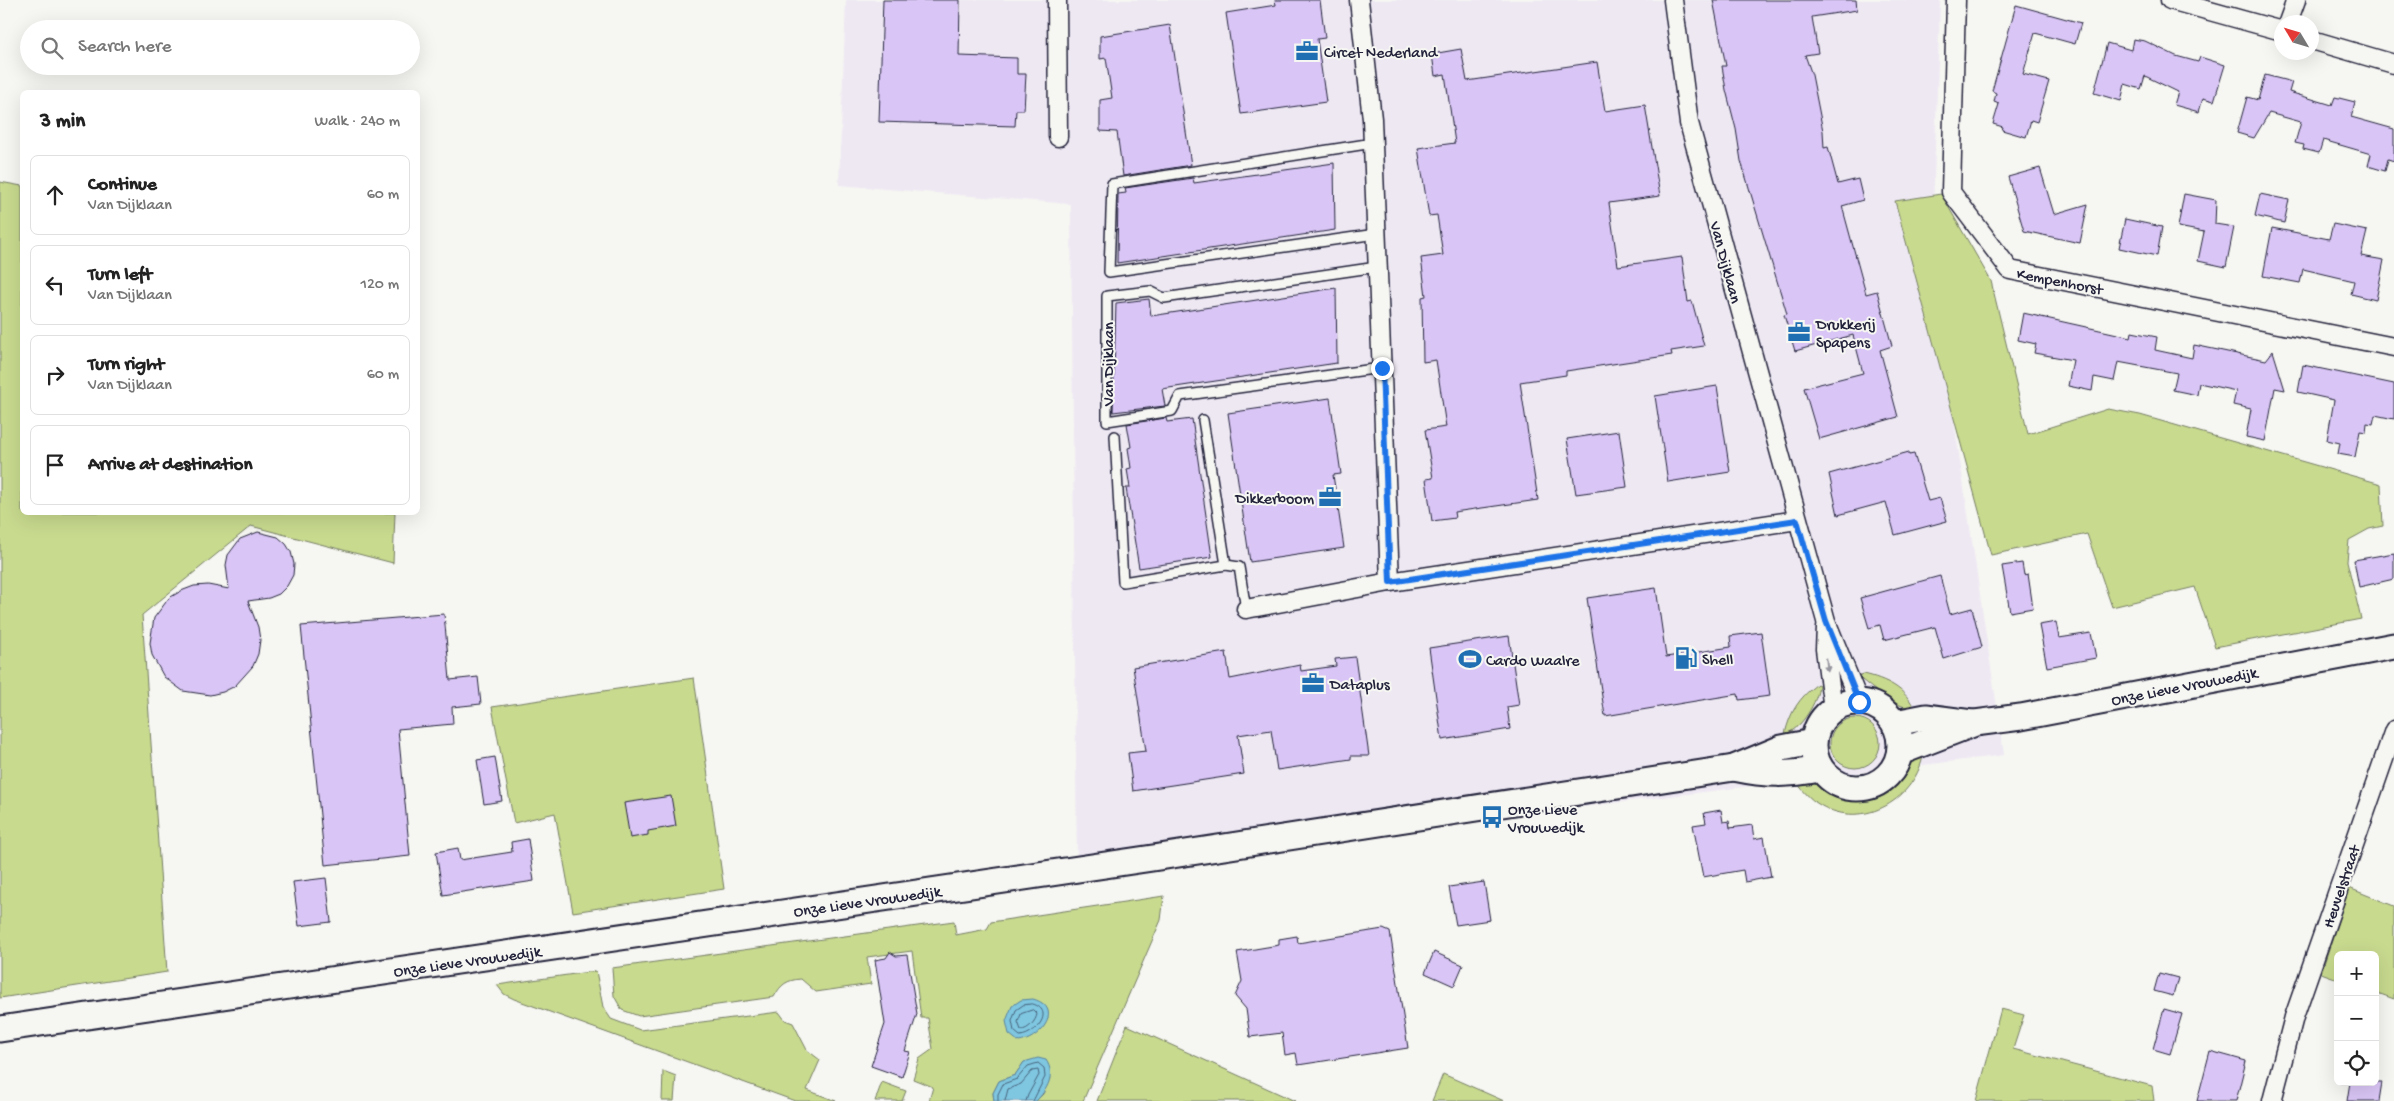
<!DOCTYPE html>
<html lang="en">
<head>
<meta charset="utf-8">
<style>
  body { margin:0; font-family:"Gochi Hand",sans-serif; background:#f6f6f6; color:#222 }
  .controls { position:absolute; right:15px; bottom:15px; display:grid; overflow:hidden; border-radius:8px; box-shadow:0 5px 20px #0002 }
  .controls button { width:45px; height:45px; display:grid; place-items:center; padding:0; border:0; border-bottom:1px solid #e0e0e0; background:#fff; color:#222; font:25px sans-serif }
  .compass { position:absolute; left:2274px; top:15px; width:45px; height:45px; border-radius:50%; background:#fff; box-shadow:0 5px 20px #0002; rotate:308deg }
  .stop { position:absolute; width:15px; height:15px; margin:-11px; border:4px solid #1a73e8; border-radius:50%; background:#fff }
  .stop.end { background:#1a73e8; border-color:#fff; box-shadow:0 1px 5px #0008 }
  .list { margin:0; padding:0; list-style:none }
  h2 { display:flex; justify-content:space-between; align-items:center; height:65px; margin:0; padding:0 20px; font-size:21px }
  h2 small { font-size:16px; font-weight:400; color:#767676 }
  .list li { display:grid; grid-template-columns:32px 1fr auto; gap:15px; align-items:center; box-sizing:border-box; height:80px; margin:0 10px 10px; padding:0 10px; border:1px solid #e0e0e0; border-radius:8px }
  .list b { display:block; font-size:19px; white-space:nowrap }
  .list p { margin:0; font-size:16px; white-space:nowrap; color:#767676 }
  .list em { font-size:16px; font-style:normal; color:#767676 }
  .icon { flex:none; width:28px; height:28px; fill:none; stroke:currentColor; stroke-width:2; stroke-linecap:round; stroke-linejoin:round }
  .map { position:relative; flex:none; width:2394px; height:1101px; overflow:hidden }
  .search { position:absolute; background:#fff; box-shadow:0 5px 20px #0002; left:20px; top:20px; width:400px; height:55px; display:flex; align-items:center; gap:12px; box-sizing:border-box; padding:0 18px; border-radius:28px; color:#767676; font-size:19px }
  .panel { position:absolute; background:#fff; box-shadow:0 5px 20px #0002; left:20px; top:90px; width:400px; height:425px; border-radius:8px }
  .map>svg:first-child { display:block }
  .built { fill:#eee8f3 }
  .green { fill:#c8da8e; stroke:#757e64 }
  .water { fill:#7fc6e0; stroke:#5a849e }
  .lines { fill:none; stroke-linecap:round; stroke-linejoin:round }
  .shore { stroke:#47647d; stroke-width:1 }
  .building { fill:#dac6f6; stroke:#22223b }
  .lane-casing { stroke:#22223b; stroke-width:12 }
  .street-casing { stroke:#22223b; stroke-width:21 }
  .secondary-casing { stroke:#22223b; stroke-width:29 }
  .lane { stroke:#f6f6f2; stroke-width:9 }
  .street { stroke:#f6f6f2; stroke-width:18 }
  .secondary { stroke:#f6f6f2; stroke-width:25 }
  .oneway { fill:#9797a0 }
  .route { stroke:#1a73e8; stroke-width:6 }
  .labels { text-anchor:middle; stroke-width:4; stroke-linejoin:round; paint-order:stroke }
  .poi-label { font-size:16px; fill:#22223b; stroke:#f6f6f2; text-anchor:start }
  .street-label { font-size:16px; fill:#22223b; stroke:#f6f6f2 }
</style>
</head>
<body>
<div class="map">
<svg width="2394" height="1101" viewBox="0 0 2394 1101">
  <rect width="100%" height="100%" fill="#f6f6f2"/>
  <filter id="ink" filterUnits="userSpaceOnUse"><feTurbulence type="fractalNoise" baseFrequency=".02" numOctaves="2"/><feDisplacementMap in="SourceGraphic" scale="10" xChannelSelector="R" yChannelSelector="G"/><feConvolveMatrix kernelMatrix="1 2 1 2 8 2 1 2 1" color-interpolation-filters="sRGB"/></filter>
  <g filter="url(#ink)">
    <polygon class="built" points="846,0 1940,0 1931,268 2004,755 1077,869 1071,204 839,185"/>
    <g class="green">
      <polygon points="0,182 22,186 22,512 395,513 393,563 251,526 142,615 167,972 0,998"/>
      <polygon points="1941,194 1991,281 2028,434 2108,409 2140,415 2381,484 2383,526 2369,529 2349,540 2347,561 2361,619 2215,647 2195,587 2112,607 2087,534 1991,555 1895,201"/>
      <path d="M1864,674C1885,679 1906,688 1915,710C1890,704 1877,692 1857,676Z"/>
      <polygon points="694,678 724,889 573,912 555,813 514,823 492,707"/>
      <path d="M1817,684L1819,685C1818,701 1801,730 1785,734C1790,712 1799,698 1817,684Z"/>
      <circle cx="1855" cy="743" r="25"/>
      <path d="M1924,751C1917,799 1864,831 1820,805C1809,799 1801,788 1793,778C1799,779 1807,779 1813,781C1825,785 1833,796 1847,800C1877,806 1903,766 1924,751Z"/>
      <polygon points="2349,888 2394,906 2394,999 2375,992 2375,955 2338,955 2338,979 2321,973"/>
      <path d="M1164,896L1161,920L1083,1101H1036L1043,1094L1050,1078L1024,1062L1015,1075L999,1081L993,1093L994,1101H929L933,1087L913,1079L919,1059L933,1049L928,1018H921L912,951L867,957L871,984L816,992L801,979C787,980 781,984 774,997L639,1016L622,1010L614,996L612,968L954,921L956,935L987,929L991,922Z"/>
      <polygon points="596,971 603,1007 611,1019 640,1030 779,1012 785,1020 793,1023 807,1050 820,1060 807,1090 836,1101 795,1101 514,999 504,994 497,985"/>
      <polygon points="2001,1009 2024,1015 2013,1049 2152,1086 2154,1101 1976,1101"/>
      <polygon points="1127,1025 1295,1101 1097,1101"/>
      <polygon points="663,1071 676,1076 674,1101 662,1101"/>
      <polygon points="1443,1074 1504,1101 1432,1101"/>
      <polygon points="882,1082 906,1091 902,1101 875,1101"/>
    </g>
    <g class="water">
      <path d="M1033,999C1065,1008 1041,1039 1019,1042L1009,1034L1006,1021L1012,1006L1021,1000Z"/>
      <path d="M1038,1058L1046,1060C1056,1075 1047,1090 1036,1101H994L993,1093L999,1081L1015,1075L1024,1062Z"/>
    </g>
    <g class="lines">
      <g class="shore">
        <path d="M1033,1004C1056,1011 1035,1035 1020,1036L1014,1031L1012,1021L1016,1010L1023,1005Z"/>
        <path d="M1033,1010L1037,1014C1036,1021 1028,1030 1021,1030L1018,1022L1021,1014Z"/>
        <polyline points="998,1101 998,1094 1003,1084 1017,1079 1028,1066 1038,1063 1044,1068 1045,1077 1033,1101"/>
        <polyline points="1005,1101 1008,1089 1021,1084 1032,1071 1038,1070 1039,1075 1028,1095 1026,1101"/>
      </g>
    </g>
    <g class="building">
      <polygon points="883,0 960,0 959,56 1017,58 1017,74 1026,74 1024,110 1016,110 1015,126 879,122"/>
      <polygon points="1275,0 1320,0 1325,38 1317,39 1326,102 1241,114 1226,13 1276,5"/>
      <polygon points="1713,0 1856,0 1857,10 1812,17 1818,53 1805,55 1812,75 1823,131 1824,148 1828,147 1838,184 1858,179 1863,200 1842,206 1866,294 1877,291 1892,346 1880,350 1898,417 1819,439 1804,388 1863,373 1853,335 1795,351 1784,315 1787,314 1741,161 1736,129 1726,90 1722,66 1726,66 1725,61"/>
      <polygon points="2016,5 2081,23 2075,44 2035,33 2023,74 2049,81 2037,122 2031,120 2026,137 2002,130 2003,127 1993,124 1999,104 1994,102 1996,93 1992,91"/>
      <polygon points="1170,25 1191,165 1123,176 1117,132 1100,131 1100,100 1112,98 1106,58 1100,59 1100,36"/>
      <polygon points="2133,39 2145,41 2176,56 2198,62 2200,57 2225,65 2214,101 2203,98 2199,112 2174,105 2178,92 2145,76 2141,89 2125,84 2121,101 2094,93 2107,43 2131,50"/>
      <polygon points="1461,49 1467,81 1597,62 1605,111 1645,105 1660,196 1609,203 1618,266 1682,257 1688,302 1692,301 1704,346 1671,351 1672,355 1566,371 1566,375 1520,382 1538,500 1454,512 1455,518 1432,521 1426,479 1433,478 1425,430 1446,427 1436,360 1423,362 1422,297 1426,296 1421,258 1443,255 1437,215 1429,216 1418,148 1455,143 1445,74 1435,76 1432,54"/>
      <polygon points="2265,75 2292,82 2289,92 2332,105 2335,97 2355,102 2351,117 2394,129 2394,161 2388,159 2385,171 2368,166 2371,154 2323,140 2319,153 2303,149 2304,145 2295,143 2301,122 2269,113 2254,138 2237,133 2247,97 2258,100"/>
      <polygon points="1334,163 1335,230 1117,263 1118,194 1126,193 1125,188 1193,178 1194,183"/>
      <polygon points="2040,168 2054,214 2088,204 2080,243 2024,231 2008,177"/>
      <polygon points="2184,194 2216,200 2215,224 2234,227 2226,267 2198,261 2204,232 2178,227"/>
      <polygon points="2260,194 2289,200 2284,223 2255,216"/>
      <polygon points="2125,219 2162,227 2157,256 2119,248"/>
      <polygon points="2333,224 2367,231 2361,256 2384,260 2376,300 2351,294 2354,281 2303,269 2300,283 2263,276 2272,228 2329,239"/>
      <polygon points="1336,288 1337,363 1162,389 1165,406 1113,412 1116,303 1149,299 1151,316"/>
      <polygon points="2023,313 2131,337 2132,332 2157,337 2155,350 2192,358 2194,345 2266,360 2273,351 2285,390 2275,388 2265,441 2246,437 2251,409 2233,405 2236,391 2199,383 2197,395 2173,390 2177,373 2118,362 2114,381 2094,377 2092,391 2068,386 2073,360 2034,353 2036,344 2018,340"/>
      <polygon points="2303,365 2394,384 2394,419 2375,415 2373,424 2367,423 2366,432 2360,431 2355,457 2338,454 2340,443 2327,440 2334,400 2298,392"/>
      <polygon points="1717,386 1730,472 1668,482 1655,396"/>
      <polygon points="1330,398 1341,474 1333,475 1344,548 1250,562 1228,413"/>
      <polygon points="1166,418 1167,422 1192,419 1212,557 1139,568 1126,488 1130,488 1127,469 1131,468 1128,448 1131,447 1127,424"/>
      <polygon points="1619,431 1627,487 1576,494 1567,439"/>
      <polygon points="1909,452 1909,455 1914,454 1928,501 1940,498 1947,521 1895,535 1886,502 1838,515 1829,474"/>
      <polygon points="258,532 278,537 286,544 291,552 294,564 293,575 287,586 279,594 269,598 248,601 258,627 260,640 258,654 253,666 235,686 223,692 210,695 183,691 164,677 152,655 150,643 154,618 169,598 181,591 194,586 208,585 229,589 226,565 228,555 240,539"/>
      <polygon points="2394,553 2394,579 2359,587 2354,560"/>
      <polygon points="2022,563 2024,575 2028,574 2033,608 2010,612 2002,566"/>
      <polygon points="1940,576 1950,614 1972,608 1982,647 1944,659 1935,627 1884,640 1880,625 1869,628 1860,598"/>
      <polygon points="1656,588 1666,657 1731,647 1730,636 1761,632 1770,696 1739,700 1738,694 1605,716 1587,598"/>
      <polygon points="444,614 450,680 478,677 481,704 452,707 453,724 398,729 410,856 325,865 301,626"/>
      <polygon points="2056,622 2059,638 2091,633 2096,658 2047,667 2039,625"/>
      <polygon points="1509,636 1519,705 1507,707 1510,729 1442,740 1429,648"/>
      <polygon points="1226,652 1230,679 1300,665 1301,671 1336,666 1335,659 1355,657 1369,756 1351,756 1351,759 1277,770 1271,730 1238,735 1244,774 1133,791 1128,753 1146,751 1133,667"/>
      <polygon points="495,757 502,801 484,804 477,760"/>
      <polygon points="671,796 676,826 648,831 648,835 630,838 624,803"/>
      <polygon points="1721,810 1723,822 1729,821 1730,828 1752,825 1754,839 1764,837 1771,877 1745,882 1743,870 1703,877 1693,825 1706,823 1704,813"/>
      <polygon points="528,839 534,881 443,895 436,852 458,848 460,860 512,852 511,842"/>
      <polygon points="326,878 331,922 299,926 293,882"/>
      <polygon points="1484,882 1490,920 1456,925 1449,887"/>
      <polygon points="1383,929 1390,932 1408,1048 1298,1065 1296,1053 1285,1055 1282,1033 1250,1037 1246,1009 1235,996 1242,981 1237,952 1279,945 1279,939 1297,936 1298,943"/>
      <polygon points="890,952 896,956 907,955 917,1014 905,1051 910,1052 902,1077 871,1066 885,1024 875,960 886,958"/>
      <polygon points="1434,952 1463,965 1454,986 1425,973"/>
      <polygon points="2159,973 2178,978 2173,996 2154,991"/>
      <polygon points="2164,1009 2182,1014 2170,1054 2153,1049"/>
      <polygon points="2210,1051 2246,1061 2236,1101 2197,1101"/>
      <polygon points="2350,1082 2382,1082 2379,1101 2347,1101"/>
    </g>
    <g class="lines">
      <defs>
        <g id="lane">
          <polyline points="1373,143 1112,184 1109,272 1376,234"/>
          <polyline points="1377,267 1164,298 1150,291 1107,296 1107,421 1172,411 1180,396 1381,368"/>
          <polyline points="1203,420 1226,565"/>
          <polyline points="1115,436 1123,582 1226,565 1239,567 1246,609"/>
        </g>
        <g id="street">
          <polyline points="1057,0 1058,137"/>
          <polyline points="1359,0 1372,119 1390,582"/>
          <polyline points="1673,0 1689,123 1826,621 1859,702"/>
          <polyline points="1956,0 1951,192 2010,270 2394,347"/>
          <polyline points="2170,0 2282,31"/>
          <polyline points="2288,22 2296,0"/>
          <polyline points="2312,40 2394,64"/>
          <polyline points="1246,609 1390,582 1797,520"/>
          <polyline points="1826,627 1825,649 1833,709"/>
          <polyline points="2272,1101 2294,1017 2394,730"/>
        </g>
        <g id="secondary">
          <circle cx="1857" cy="745" r="43"/>
          <polyline points="1895,723 1926,717 1972,723"/>
          <polyline points="1900,752 1975,723 2021,717 2394,646"/>
          <path d="M1734,768C1767,775 1788,775 1820,769"/>
          <polyline points="0,1029 1166,856 1734,768 1782,748 1813,742"/>
        </g>
      </defs>
      <use href="#lane" class="lane-casing"/>
      <use href="#street" class="street-casing"/>
      <use href="#secondary" class="secondary-casing"/>
      <use href="#lane" class="lane"/>
      <use href="#street" class="street"/>
      <use href="#secondary" class="secondary"/>
    </g>
    <defs><path id="oneway-solid" d="M-6-.8H1V-3.2L6.5 0L1 3.2V.8H-6Z" transform="scale(1.25)"/></defs>
    <use class="oneway" href="#oneway-solid" transform="translate(1827 665) rotate(84)"/>
  </g>
  <g class="lines" filter="url(#ink)">
    <polyline class="route" points="1382,368 1390,582 1797,520 1826,621 1859,702"/>
  </g>
  <defs>
    <symbol id="office-bare" viewBox="-9 -9 18 18"><path d="M-6-3h4V-5.5h4V-3h4V5H-6ZM-1-4.5V-3h2v-1.5ZM-6 0V1H6V0Z" fill="#1f6fb2" stroke="#f6f6f2" stroke-width="2.5" paint-order="stroke"/></symbol>
    <symbol id="fuel-bare" viewBox="-9 -9 18 18"><path d="M-5.5-6h7V0h2V4h1.3V-2.5L3-4.5l.8-.8L6-3V5H2.5V1h-1V6h-7ZM-4.2-4.7v3.2H.2V-4.7Z" fill="#1f6fb2" stroke="#f6f6f2" stroke-width="2.5" paint-order="stroke"/></symbol>
    <symbol id="stadium-bare" viewBox="-9 -9 18 18"><path d="M0-5a6.5 5 0 1 0 0 10a6.5 5 0 1 0 0-10ZM-3.5-1.8h7v3.6h-7Z" fill="#1f6fb2" stroke="#f6f6f2" stroke-width="2.5" paint-order="stroke"/></symbol>
    <symbol id="bus-bare" viewBox="-9 -9 18 18"><path d="M-5-6H5V4H4V6H2V4H-2V6H-4V4H-5ZM-3.5-4V0h7V-4ZM-3.5 1.2v1.5H-2V1.2ZM2 1.2v1.5H3.5V1.2Z" fill="#1f6fb2" stroke="#f6f6f2" stroke-width="2.5" paint-order="stroke"/></symbol>
  </defs>
  <g fill-rule="evenodd">
    <use href="#office-bare" x="1291" y="35" width="32" height="32"/>
    <use href="#office-bare" x="1783" y="316" width="32" height="32"/>
    <use href="#office-bare" x="1314" y="481" width="32" height="32"/>
    <use href="#fuel-bare" x="1670" y="642" width="32" height="32"/>
    <use href="#stadium-bare" x="1454" y="643" width="32" height="32"/>
    <use href="#office-bare" x="1297" y="667" width="32" height="32"/>
    <use href="#bus-bare" x="1476" y="801" width="32" height="32"/>
  </g>
  <g class="labels">
    <g class="poi-label">
      <text x="1324" y="57">Circet Nederland</text>
      <text x="1816" y="329">Drukkerij<tspan x="1816" dy="18">Spapens</tspan></text>
      <text x="1314" y="503" text-anchor="end">Dikkerboom</text>
      <text x="1702" y="664">Shell</text>
      <text x="1486" y="665">Cardo Waalre</text>
      <text x="1330" y="689">Dataplus</text>
      <text x="1508" y="814">Onze Lieve<tspan x="1508" dy="18">Vrouwedijk</tspan></text>
    </g>
    <g class="street-label">
      <text transform="translate(1727 262) rotate(75)" y="6">Van Dijklaan</text>
      <text transform="translate(2060 280) rotate(11)" y="6">Kempenhorst</text>
      <text transform="translate(1107 364) rotate(-90)" y="6">Van Dijklaan</text>
      <text transform="translate(2184 685) rotate(-11)" y="6">Onze Lieve Vrouwedijk</text>
      <text transform="translate(2340 886) rotate(-71)" y="6">Heuvelstraat</text>
      <text transform="translate(867 900) rotate(-8)" y="6">Onze Lieve Vrouwedijk</text>
      <text transform="translate(467 960) rotate(-8)" y="6">Onze Lieve Vrouwedijk</text>
    </g>
  </g>
</svg>
<div class="controls">
<button>+</button>
<button>−</button>
<button><svg class="icon" aria-label="locate" viewBox="0 0 24 24"><circle cx="12" cy="12" r="6"/><path d="M12 2v4M12 18v4M2 12h4M18 12h4"/></svg></button>
</div>
<svg class="compass" viewBox="-18 -18 36 36"><path d="M0-13l5 13h-10z" fill="#e53935"/><path d="M0 13l5-13h-10z" fill="#767676"/></svg>
<div class="stop" style="left:1859px;top:702px"></div>
<div class="stop end" style="left:1382px;top:368px"></div>
<div class="search"><svg class="icon" aria-label="search" viewBox="0 0 24 24"><circle cx="10" cy="10" r="6"/><path d="M15 15l6 6"/></svg>Search here</div>
<section class="panel">
<h2>3 min<small>Walk · 240 m</small></h2>
<ul class="list">
<li><svg class="icon" aria-label="ahead" viewBox="0 0 24 24"><path d="M12 20V5M6 11l6-6 6 6"/></svg><div><b>Continue</b><p>Van Dijklaan</p></div><em>60 m</em></li>
<li><svg class="icon" aria-label="left" viewBox="0 0 24 24"><path d="M17 20v-9H6M10 6l-5 5 5 5"/></svg><div><b>Turn left</b><p>Van Dijklaan</p></div><em>120 m</em></li>
<li><svg class="icon" aria-label="right" viewBox="0 0 24 24"><path d="M7 20v-9h11M14 6l5 5-5 5"/></svg><div><b>Turn right</b><p>Van Dijklaan</p></div><em>60 m</em></li>
<li><svg class="icon" aria-label="arrive" viewBox="0 0 24 24"><path d="M6 21V4h12l-3 4 3 4H6"/></svg><div><b>Arrive at destination</b></div></li>
</ul>
</section>
</div>
</body>
</html>
